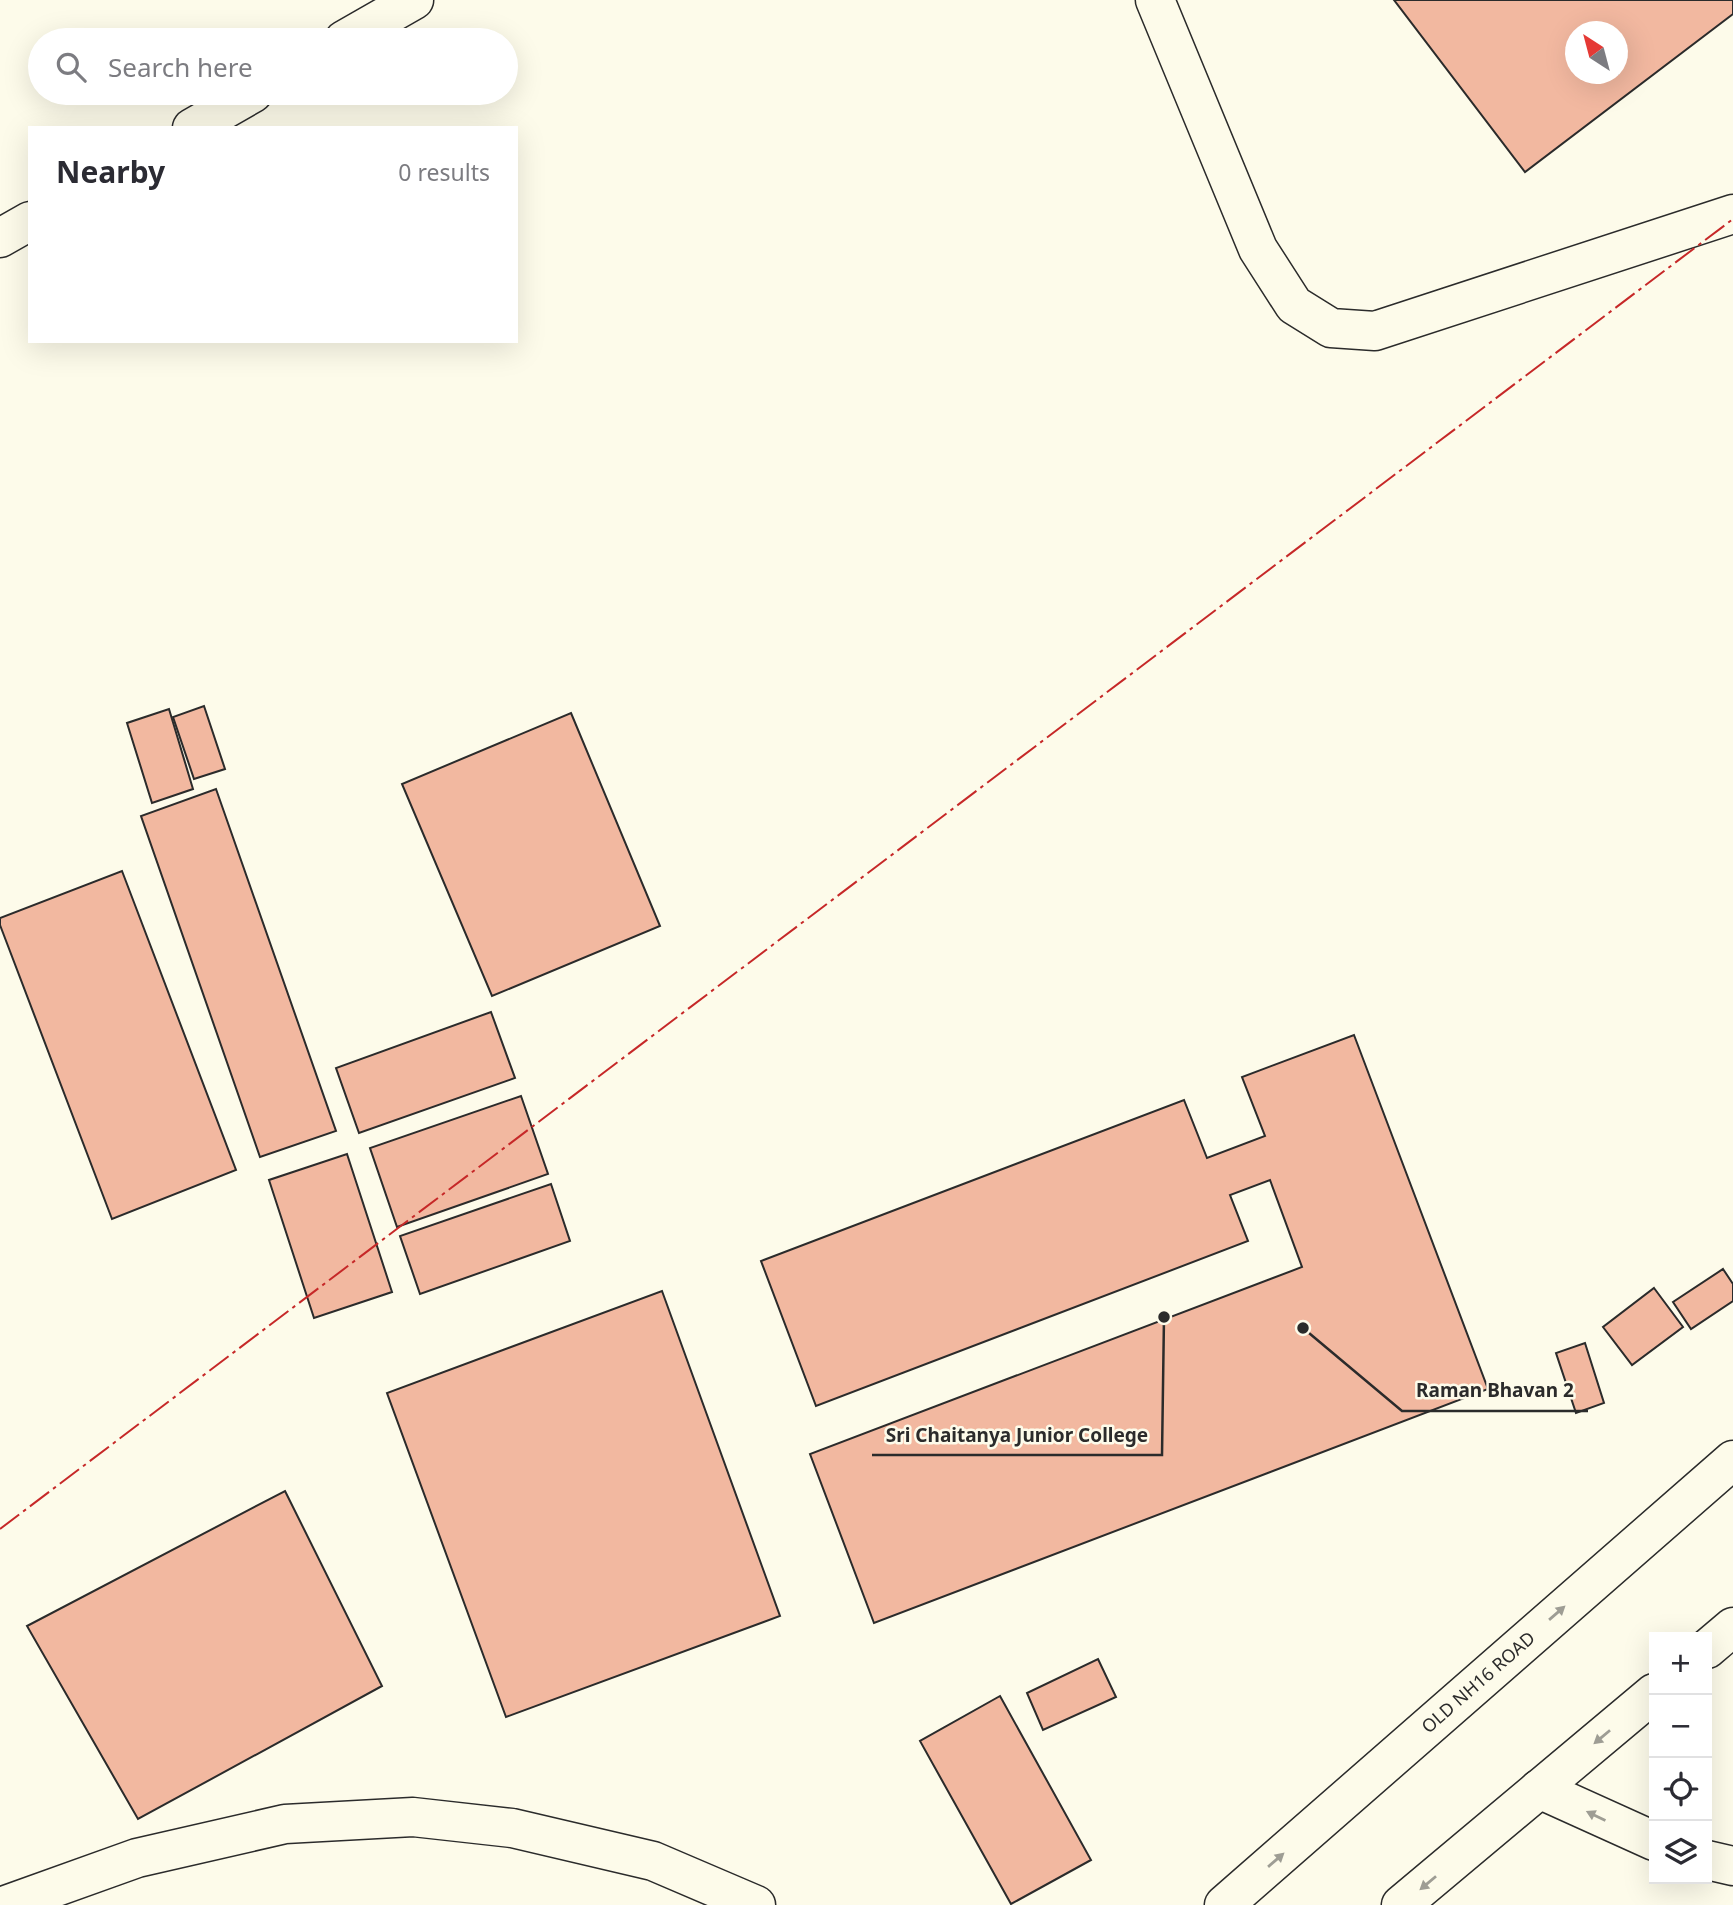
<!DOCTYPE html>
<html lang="en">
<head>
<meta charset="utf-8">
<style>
  body { margin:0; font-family:"Noto Sans",sans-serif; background:#f7f7f7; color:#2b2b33 }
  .controls { position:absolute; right:21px; bottom:21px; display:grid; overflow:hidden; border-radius:0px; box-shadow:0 7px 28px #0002 }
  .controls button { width:63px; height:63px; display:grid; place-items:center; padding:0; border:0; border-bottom:2px solid #e1e1e2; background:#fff; color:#2b2b33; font:35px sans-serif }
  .compass { position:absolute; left:1565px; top:21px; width:63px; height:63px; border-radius:50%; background:#fff; box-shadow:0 7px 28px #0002; rotate:324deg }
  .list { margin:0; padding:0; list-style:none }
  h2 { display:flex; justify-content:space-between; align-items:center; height:91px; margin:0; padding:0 28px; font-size:30px }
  h2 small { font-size:23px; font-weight:400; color:#7c7c81 }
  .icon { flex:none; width:38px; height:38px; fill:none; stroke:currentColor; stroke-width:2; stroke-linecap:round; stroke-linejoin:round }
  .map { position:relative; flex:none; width:1733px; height:1905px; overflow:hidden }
  .search { position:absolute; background:#fff; box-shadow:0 7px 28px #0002; left:28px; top:28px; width:490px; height:77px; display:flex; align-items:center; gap:18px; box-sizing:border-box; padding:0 24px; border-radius:38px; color:#7c7c81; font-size:26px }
  .panel { position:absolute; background:#fff; box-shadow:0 7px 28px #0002; left:28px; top:126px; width:490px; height:217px; border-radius:0px }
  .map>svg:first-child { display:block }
  .building { fill:#f2b8a0; stroke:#2b2b2b; stroke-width:2; fill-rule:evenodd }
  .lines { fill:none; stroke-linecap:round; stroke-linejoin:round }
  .minor-casing { stroke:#2b2b2b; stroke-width:41 }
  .major-casing { stroke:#2b2b2b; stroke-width:41 }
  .minor { stroke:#fdfbea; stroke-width:38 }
  .major { stroke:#fdfbea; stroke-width:38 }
  .power { stroke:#c62828; stroke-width:2; stroke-dasharray:24 5 3.5 5; stroke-linecap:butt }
  .oneway { fill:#9e9d94 }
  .labels { text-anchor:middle; stroke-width:5; stroke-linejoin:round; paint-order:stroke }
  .street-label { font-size:18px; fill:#2b2b2b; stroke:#fdfbea }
  .leader { fill:none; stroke:#2b2b2b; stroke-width:2.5 }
  .callout-dot { fill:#2b2b2b; stroke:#fdfbea; stroke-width:2.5 }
  .callout-label { font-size:19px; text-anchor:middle; font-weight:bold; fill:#2b2b2b; stroke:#fdfbea; stroke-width:5; stroke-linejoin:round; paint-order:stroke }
</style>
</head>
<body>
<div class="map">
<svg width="1733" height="1905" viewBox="0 0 1733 1905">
  <rect width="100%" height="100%" fill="#fdfbea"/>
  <g class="building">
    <path d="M1394,0H1733V14L1525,172ZM1576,32H1618V74H1576Z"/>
    <polygon points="204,706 225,769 194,779 173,717"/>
    <polygon points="169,709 193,789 152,803 127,723"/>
    <polygon points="571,713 660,926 492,996 402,784"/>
    <polygon points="216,789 336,1131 260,1157 141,816"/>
    <polygon points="122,871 236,1170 112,1219 0,925 0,918"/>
    <polygon points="491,1012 515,1078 359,1133 336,1068"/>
    <polygon points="1354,1035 1488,1389 874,1623 810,1454 1302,1267 1270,1180 1230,1195 1248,1241 816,1406 761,1261 1184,1100 1207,1158 1265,1136 1242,1077"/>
    <polygon points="521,1096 548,1174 397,1227 370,1148"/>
    <polygon points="347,1154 392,1292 314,1318 269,1180"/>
    <polygon points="551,1184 570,1241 420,1294 400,1236"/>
    <polygon points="1723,1269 1733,1284 1733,1301 1691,1329 1673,1302"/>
    <polygon points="1654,1288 1683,1327 1632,1365 1603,1327"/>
    <polygon points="662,1291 780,1616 506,1717 387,1393"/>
    <polygon points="1585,1343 1604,1403 1576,1413 1556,1353"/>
    <polygon points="285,1491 382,1686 138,1819 27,1626"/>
    <polygon points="1098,1659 1116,1697 1043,1730 1027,1693"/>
    <polygon points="1000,1696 1091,1860 1011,1904 920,1741"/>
  </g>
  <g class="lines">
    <defs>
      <g id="minor">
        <polyline points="1155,0 1258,249 1294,305 1331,328 1375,331 1733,214"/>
        <polyline points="344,40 414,0"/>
        <polyline points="192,128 253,93"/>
        <polyline points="0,238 30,221"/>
        <polyline points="1539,1789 1654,1841"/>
        <polyline points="1707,1860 1733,1866"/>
        <polyline points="6,1905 137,1858 285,1824 413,1817 512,1828 653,1861 756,1905"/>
      </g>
      <g id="major">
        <polyline points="1707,1649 1733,1627"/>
        <path id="s1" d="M1224,1905L1733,1460"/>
        <polyline points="1401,1905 1654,1693"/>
      </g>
    </defs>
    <use href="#minor" class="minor-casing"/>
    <use href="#major" class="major-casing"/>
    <use href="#minor" class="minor"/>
    <use href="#major" class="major"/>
    <polyline class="power" points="0,1529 1733,219"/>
  </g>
  <defs><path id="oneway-solid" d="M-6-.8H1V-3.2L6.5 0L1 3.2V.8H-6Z" transform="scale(1.75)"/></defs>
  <g class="oneway">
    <use href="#oneway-solid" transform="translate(1557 1613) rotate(-41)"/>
    <use href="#oneway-solid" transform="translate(1602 1737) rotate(140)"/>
    <use href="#oneway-solid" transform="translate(1596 1816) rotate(-154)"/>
    <use href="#oneway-solid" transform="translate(1276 1860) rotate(-41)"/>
    <use href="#oneway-solid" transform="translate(1428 1883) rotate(140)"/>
  </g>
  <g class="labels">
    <g class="street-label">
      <text dy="6" stroke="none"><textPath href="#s1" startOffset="338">OLD NH16 ROAD</textPath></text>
    </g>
  </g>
  <path class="leader" d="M1303 1328L1402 1411H1588M1164 1317L1162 1455H872"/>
  <g class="callout-dot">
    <circle cx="1303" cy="1328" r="7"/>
    <circle cx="1164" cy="1317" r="7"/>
  </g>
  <g class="callout-label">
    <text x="1495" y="1397">Raman Bhavan 2</text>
    <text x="1017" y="1442">Sri Chaitanya Junior College</text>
  </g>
</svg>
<div class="controls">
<button>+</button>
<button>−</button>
<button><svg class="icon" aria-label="locate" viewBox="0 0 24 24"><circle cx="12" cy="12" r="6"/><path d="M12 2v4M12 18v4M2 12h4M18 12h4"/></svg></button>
<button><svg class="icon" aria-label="layers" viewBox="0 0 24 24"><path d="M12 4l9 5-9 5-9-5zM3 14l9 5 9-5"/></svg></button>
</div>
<svg class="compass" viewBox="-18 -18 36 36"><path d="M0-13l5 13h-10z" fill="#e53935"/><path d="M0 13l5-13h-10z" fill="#7c7c81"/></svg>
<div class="search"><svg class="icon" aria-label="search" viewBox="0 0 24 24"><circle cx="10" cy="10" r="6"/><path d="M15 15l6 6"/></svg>Search here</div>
<section class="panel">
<h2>Nearby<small>0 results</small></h2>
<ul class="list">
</ul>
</section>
</div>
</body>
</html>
